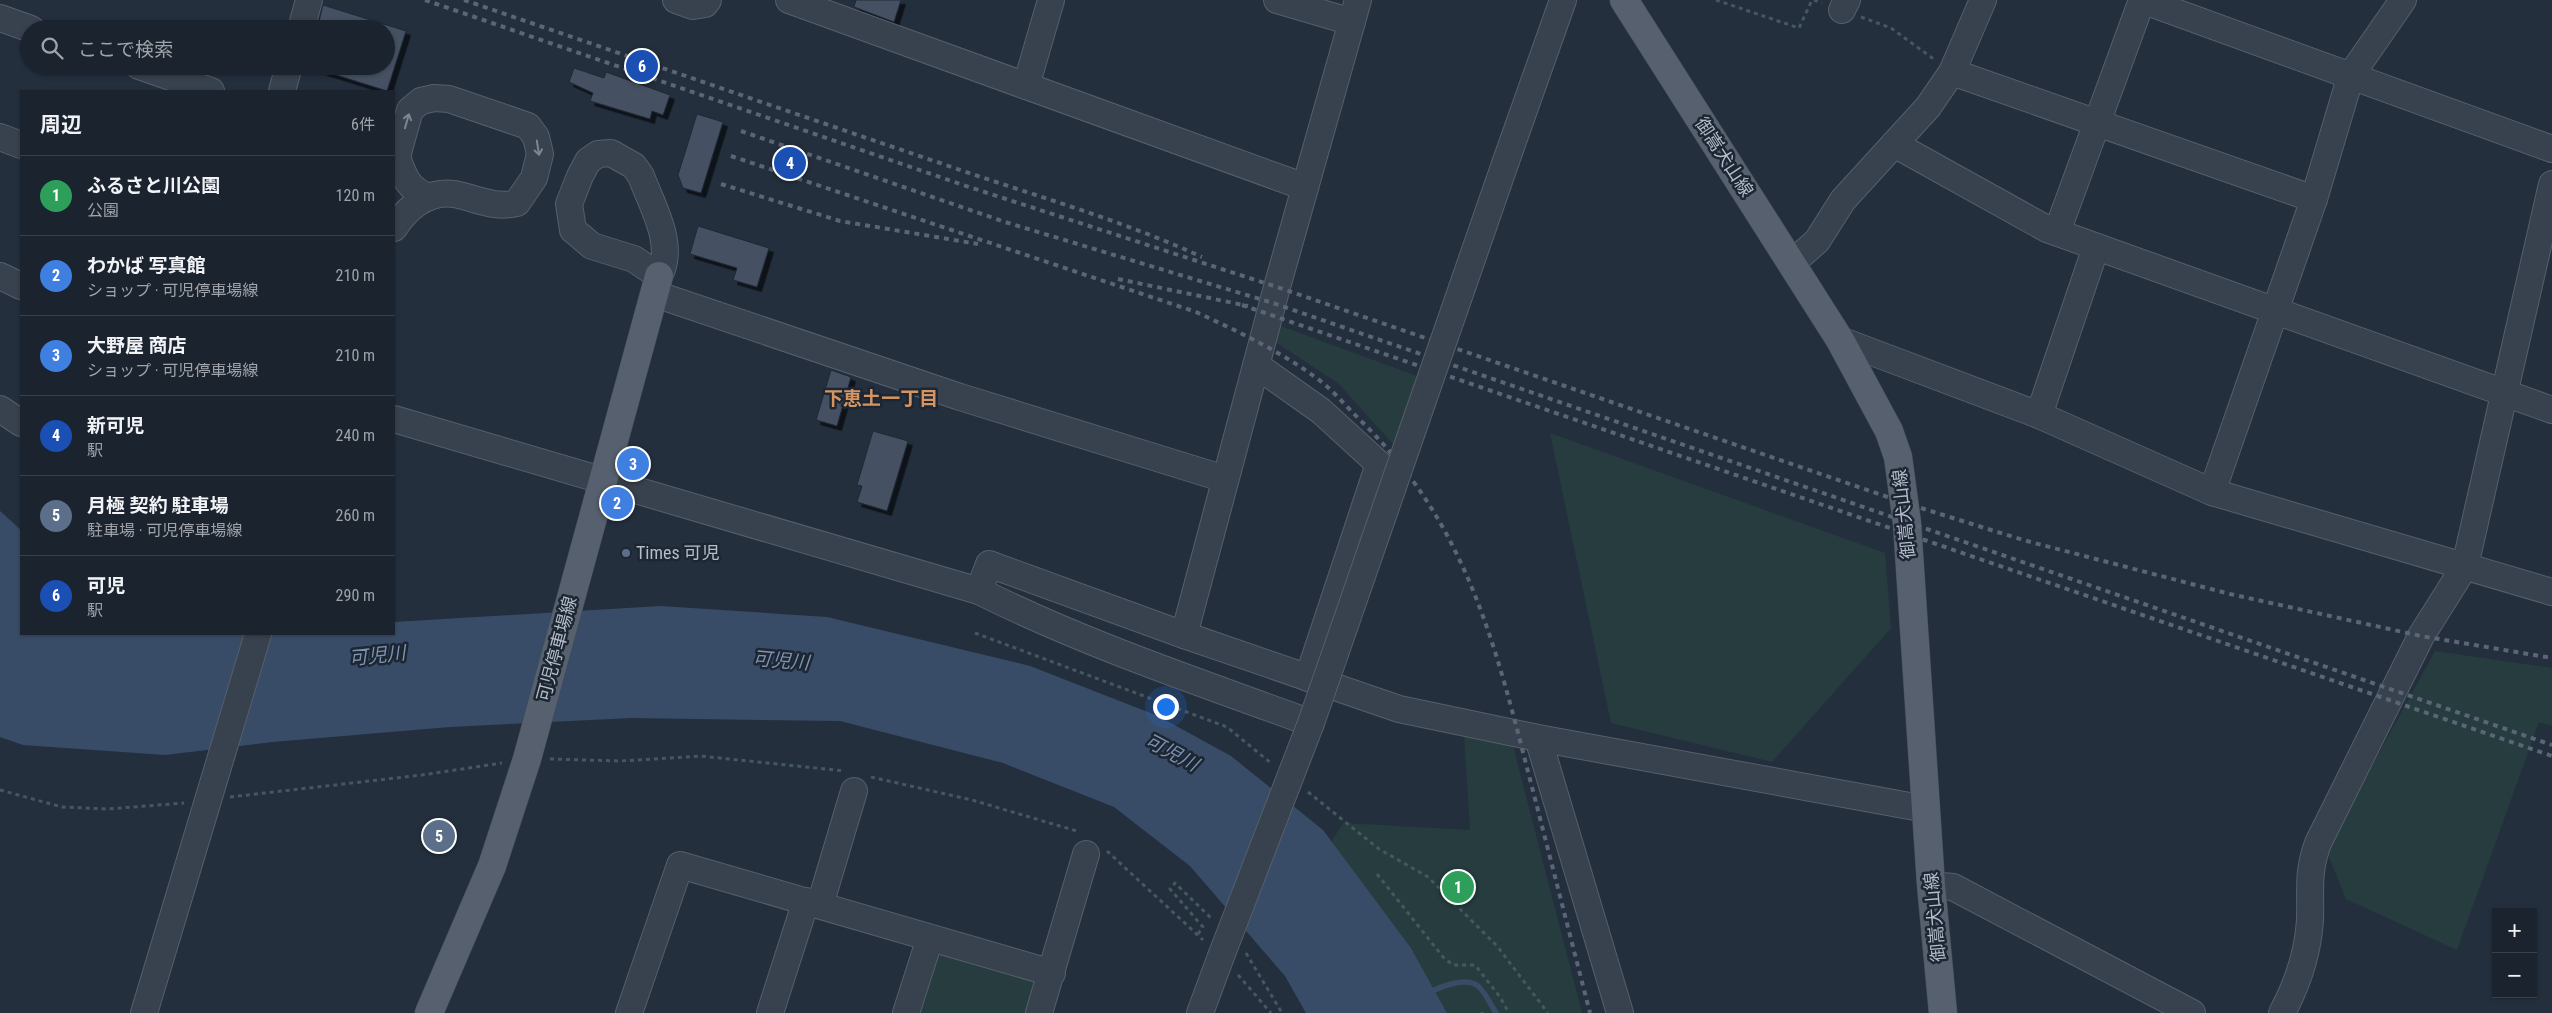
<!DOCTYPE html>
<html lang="ja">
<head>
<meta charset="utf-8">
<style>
  body { margin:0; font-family:"Roboto Condensed","Noto Sans JP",sans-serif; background:#242b36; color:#f1f3f6 }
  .controls { position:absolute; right:15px; bottom:15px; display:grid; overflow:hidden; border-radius:0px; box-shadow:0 1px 4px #0004 }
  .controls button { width:45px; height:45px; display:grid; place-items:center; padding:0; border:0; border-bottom:1px solid #39404a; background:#1b232e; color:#f1f3f6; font:25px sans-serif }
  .you { position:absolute; left:1165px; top:706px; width:18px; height:18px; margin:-12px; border:4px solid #fff; border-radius:50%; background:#1a73e8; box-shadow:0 0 0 8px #1a73e833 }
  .badge { display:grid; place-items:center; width:32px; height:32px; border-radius:50%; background:#8ab4f8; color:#fff; font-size:16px; font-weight:700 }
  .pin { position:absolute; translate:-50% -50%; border:2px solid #fff; box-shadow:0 1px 5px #0006 }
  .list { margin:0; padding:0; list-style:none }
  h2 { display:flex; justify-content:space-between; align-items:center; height:65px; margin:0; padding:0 20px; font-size:21px }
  h2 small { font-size:16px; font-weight:400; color:#a0a4aa }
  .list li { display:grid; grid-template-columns:32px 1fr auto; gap:15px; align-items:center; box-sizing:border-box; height:80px; padding:0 20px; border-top:1px solid #39404a }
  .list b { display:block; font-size:19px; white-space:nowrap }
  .list p { margin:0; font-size:16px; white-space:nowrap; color:#a0a4aa }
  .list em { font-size:16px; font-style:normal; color:#a0a4aa }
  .icon { flex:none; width:28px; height:28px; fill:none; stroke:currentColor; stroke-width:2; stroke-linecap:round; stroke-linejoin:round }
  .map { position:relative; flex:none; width:2552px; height:1013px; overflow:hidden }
  .search { position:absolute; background:#1b232e; box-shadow:0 1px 4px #0004; left:20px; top:20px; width:375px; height:55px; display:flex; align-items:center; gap:12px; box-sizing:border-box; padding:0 18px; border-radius:28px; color:#a0a4aa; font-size:19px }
  .panel { position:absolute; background:#1b232e; box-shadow:0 1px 4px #0004; left:20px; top:90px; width:375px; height:545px; border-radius:0px }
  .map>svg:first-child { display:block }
  .green { fill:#263c3f }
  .water { fill:#394c67 }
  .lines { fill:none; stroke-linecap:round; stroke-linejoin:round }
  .stream { stroke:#394c67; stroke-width:5.5 }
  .building { fill:#455162; stroke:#1f2835; filter:url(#shadow) }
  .minor-casing { stroke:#565f6c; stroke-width:28 }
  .major-casing { stroke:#414a57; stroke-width:29 }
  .path { stroke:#44595c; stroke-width:3; stroke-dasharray:4 4; stroke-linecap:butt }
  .minor { stroke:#38414e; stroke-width:26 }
  .major { stroke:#56606e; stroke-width:28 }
  .rail { stroke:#5a6575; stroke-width:4; stroke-dasharray:5 5; stroke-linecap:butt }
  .minor-bridge-casing { stroke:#565f6c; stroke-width:28; stroke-linecap:butt }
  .minor-bridge { stroke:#38414e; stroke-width:26 }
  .oneway { stroke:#7c8592 }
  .service-dot { fill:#5c6f8a; stroke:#1d2633; stroke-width:2 }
  .labels { text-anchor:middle; stroke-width:5; stroke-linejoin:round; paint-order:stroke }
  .street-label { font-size:18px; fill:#b4bcc9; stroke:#1d2633 }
  .poi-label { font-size:18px; fill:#b4bcc9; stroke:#1d2633; text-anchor:start }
  .neighbourhood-label { font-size:19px; font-weight:bold; fill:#d59563; stroke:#1d2633 }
  .water-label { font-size:19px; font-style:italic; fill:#7c92b1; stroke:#1d2633 }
</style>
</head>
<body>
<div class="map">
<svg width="2552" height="1013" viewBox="0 0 2552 1013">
  <defs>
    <filter id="shadow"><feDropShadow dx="4.5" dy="4.5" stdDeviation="0" flood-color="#0009"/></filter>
  </defs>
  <rect width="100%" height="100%" fill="#242f3e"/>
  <g class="green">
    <polygon points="1278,325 1417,376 1394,445 1339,384 1274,341"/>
    <polygon points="1550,433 1885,553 1891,628 1772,762 1611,723"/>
    <polygon points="2435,651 2552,668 2552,726 2539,722 2457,950 2346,899 2326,850"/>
    <polygon points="1464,735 1513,746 1582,1013 1447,1013 1411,948 1331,842 1343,823 1470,830"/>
    <polygon points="935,946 1040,977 1029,1013 913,1013"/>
  </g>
  <polygon class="water" points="0,511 21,530 21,634 394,634 394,622 660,606 827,617 1030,666 1158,716 1231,756 1323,830 1411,948 1447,1013 1306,1013 1285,976 1190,866 1114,807 1003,763 840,721 631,718 450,727 272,742 165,755 23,745 0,737"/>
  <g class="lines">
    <path class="stream" d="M1428,993C1440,987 1466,976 1478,986C1485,992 1491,1005 1496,1013"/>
  </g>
  <g class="building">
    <polygon points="856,0 901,0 894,22 854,7"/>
    <polygon points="323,5 406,31 387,91 317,69 318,66 386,66 386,29 317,29"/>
    <polygon points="574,68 604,78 606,72 670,95 663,115 652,111 650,119 590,101 593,93 569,82"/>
    <polygon points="697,114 723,122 701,193 683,188 678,175"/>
    <polygon points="698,226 769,248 757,287 733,280 737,268 690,254"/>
    <polygon points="831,370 851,377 837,426 816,420"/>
    <polygon points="873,431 908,441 887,511 857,502 862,486 857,485"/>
  </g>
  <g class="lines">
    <defs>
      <g id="minor">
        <polyline points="676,0 693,6 705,4 708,0"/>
        <polyline points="789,0 1305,187"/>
        <polyline points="1277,0 1352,22"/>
        <polyline points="2142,0 2552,149"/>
        <polyline points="1842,10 1847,0"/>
        <polyline points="0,18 31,29"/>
        <polyline points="301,29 309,0"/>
        <polyline points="139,66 211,91"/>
        <polyline points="1952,72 2314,199"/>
        <polyline points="1026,86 1051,0"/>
        <polyline points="282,91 289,66"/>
        <polyline points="0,137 21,145"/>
        <polyline points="1894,144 2047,229 2552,410"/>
        <path d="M611,153L634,166L641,176C652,206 676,245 659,276L634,259L592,246L573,230L569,204L580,176L588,161L598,154Z"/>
        <path d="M397,157C404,177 408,189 429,197"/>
        <polyline points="1506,161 1563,0"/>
        <path d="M394,167L410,110L421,101L434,98L449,99L528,126L536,137L540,154L534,178L517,203C497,208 482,201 463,196C433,187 410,204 394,228"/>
        <polyline points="2057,232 2142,0"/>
        <polyline points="1792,263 1817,241 1843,200 1928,107 1952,72 1983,0"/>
        <polyline points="0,276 21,286"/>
        <polyline points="655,294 960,397 1225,479"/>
        <polyline points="1840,340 2039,415 2212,492 2552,592"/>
        <polyline points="1256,365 1321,411 1379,464 1308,678"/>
        <polyline points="0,409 21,423"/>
        <polyline points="2039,415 2096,247"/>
        <path d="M394,419L979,591C1085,644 1199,682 1311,723"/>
        <polyline points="2212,492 2314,199 2351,75 2403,0"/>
        <polyline points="979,591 989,564 1184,635 1399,709 1538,738 1926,809"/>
        <polyline points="1184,635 1277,287 1358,0"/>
        <polyline points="1538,738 1620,1013"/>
        <polyline points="1931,885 1953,887 2192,1013"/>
        <polyline points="820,905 854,791"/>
        <polyline points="144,1013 258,634"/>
        <polyline points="629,1013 680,865 1052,973"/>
        <polyline points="770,1013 806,901"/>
        <polyline points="906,1013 930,938"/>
        <polyline points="1039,1013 1086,854"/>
        <polyline points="1200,1013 1220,959"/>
        <path d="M2282,1013C2297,985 2308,952 2310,920C2311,890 2307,873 2318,843L2421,636L2465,566L2552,184"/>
      </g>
      <g id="major">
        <polyline points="1624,0 1840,340 1889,431 1898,457 1907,523 1931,885 1943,1013"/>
        <polyline points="429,1013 492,866 527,759 659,276"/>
      </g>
    </defs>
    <use href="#minor" class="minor-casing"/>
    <use href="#major" class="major-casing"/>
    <g class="path">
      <polyline points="1716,0 1799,28 1812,0"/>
      <polyline points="1814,0 1822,3"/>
      <polyline points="1861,17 1891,28 1935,60"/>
      <polyline points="975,633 1227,727 1272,764"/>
      <polyline points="550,759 620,761 700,756 845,771"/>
      <polyline points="871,777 972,800 1080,832"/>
      <polyline points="0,790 62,807 108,809 184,803"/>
      <polyline points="1308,792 1379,849 1428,877 1497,946 1548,1013"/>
      <polyline points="230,797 422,775 502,763"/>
      <polyline points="1107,851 1203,940"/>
      <polyline points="1377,874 1443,957 1453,965 1475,965 1500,997 1509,1013"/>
      <polyline points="1198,934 1203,927 1170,889 1175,883 1212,919"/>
      <polyline points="1246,953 1282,1013"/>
      <polyline points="1238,975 1271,1013"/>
      <polyline points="1482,1012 1482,1013"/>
    </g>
    <use href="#minor" class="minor"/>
    <use href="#major" class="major"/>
    <g class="rail">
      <polyline points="425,0 963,185 1277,287 1905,503 2023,540 2230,594 2421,636 2552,658"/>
      <path d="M464,0C622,54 781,109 940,163C1028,194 1117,218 1202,257"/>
      <polyline points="741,131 1005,222 1273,303 2552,745"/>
      <path d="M731,156L1196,312C1237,331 1278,350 1315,377C1331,388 1344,404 1358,418C1469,525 1496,648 1533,791C1552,865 1571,939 1590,1013"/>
      <polyline points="721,184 840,221 978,244"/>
      <polyline points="1118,279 1248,306"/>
      <polyline points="1242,305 2552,756"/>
    </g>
    <defs>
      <polyline id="minor-bridge" points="1220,959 1311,723 1506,161"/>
    </defs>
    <use href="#minor-bridge" class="minor-bridge-casing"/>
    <use href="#minor-bridge" class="minor-bridge"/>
  </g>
  <defs><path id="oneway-shaft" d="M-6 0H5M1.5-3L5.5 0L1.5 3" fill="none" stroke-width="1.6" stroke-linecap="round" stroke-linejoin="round" transform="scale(1.25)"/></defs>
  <g class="oneway">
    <use href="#oneway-shaft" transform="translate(407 121) rotate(-74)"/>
    <use href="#oneway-shaft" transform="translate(538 148) rotate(81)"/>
  </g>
  <circle class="service-dot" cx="626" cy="553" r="5"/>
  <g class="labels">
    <g class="street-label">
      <text transform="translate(1724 157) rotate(57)" y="6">御嵩犬山線</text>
      <text transform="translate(1904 514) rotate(-96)" y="6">御嵩犬山線</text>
      <text transform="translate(557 649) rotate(-75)" y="6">可児停車場線</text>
      <text transform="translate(1935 917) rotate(-95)" y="6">御嵩犬山線</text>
    </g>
    <g class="poi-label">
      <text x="636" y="559">Times 可児</text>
    </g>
    <g class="neighbourhood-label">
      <text x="881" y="405">下恵土一丁目</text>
    </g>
    <g class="water-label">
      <text transform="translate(377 655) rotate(-6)" y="7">可児川</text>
      <text transform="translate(781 660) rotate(5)" y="7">可児川</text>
      <text transform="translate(1172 752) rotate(28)" y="7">可児川</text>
    </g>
  </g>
</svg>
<div class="controls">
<button>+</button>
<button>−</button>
</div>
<div class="you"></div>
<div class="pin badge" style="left:1458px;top:887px;background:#2e9e5b">1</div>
<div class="pin badge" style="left:617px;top:503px;background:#3f7fe0">2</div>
<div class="pin badge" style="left:633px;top:464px;background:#3f7fe0">3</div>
<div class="pin badge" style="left:790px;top:163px;background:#1a4fb4">4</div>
<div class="pin badge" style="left:439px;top:836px;background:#5c6f8a">5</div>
<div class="pin badge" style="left:642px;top:66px;background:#1a4fb4">6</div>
<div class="search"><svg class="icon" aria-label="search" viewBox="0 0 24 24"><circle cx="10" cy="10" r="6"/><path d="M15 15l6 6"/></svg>ここで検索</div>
<section class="panel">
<h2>周辺<small>6件</small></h2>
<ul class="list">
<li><span class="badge" style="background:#2e9e5b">1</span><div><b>ふるさと川公園</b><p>公園</p></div><em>120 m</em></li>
<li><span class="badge" style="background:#3f7fe0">2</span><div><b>わかば 写真館</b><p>ショップ · 可児停車場線</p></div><em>210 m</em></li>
<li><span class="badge" style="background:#3f7fe0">3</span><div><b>大野屋 商店</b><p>ショップ · 可児停車場線</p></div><em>210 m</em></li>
<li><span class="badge" style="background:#1a4fb4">4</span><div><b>新可児</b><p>駅</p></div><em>240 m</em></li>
<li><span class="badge" style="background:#5c6f8a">5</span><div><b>月極 契約 駐車場</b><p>駐車場 · 可児停車場線</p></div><em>260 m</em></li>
<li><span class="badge" style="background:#1a4fb4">6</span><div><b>可児</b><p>駅</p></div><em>290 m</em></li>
</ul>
</section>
</div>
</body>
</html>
